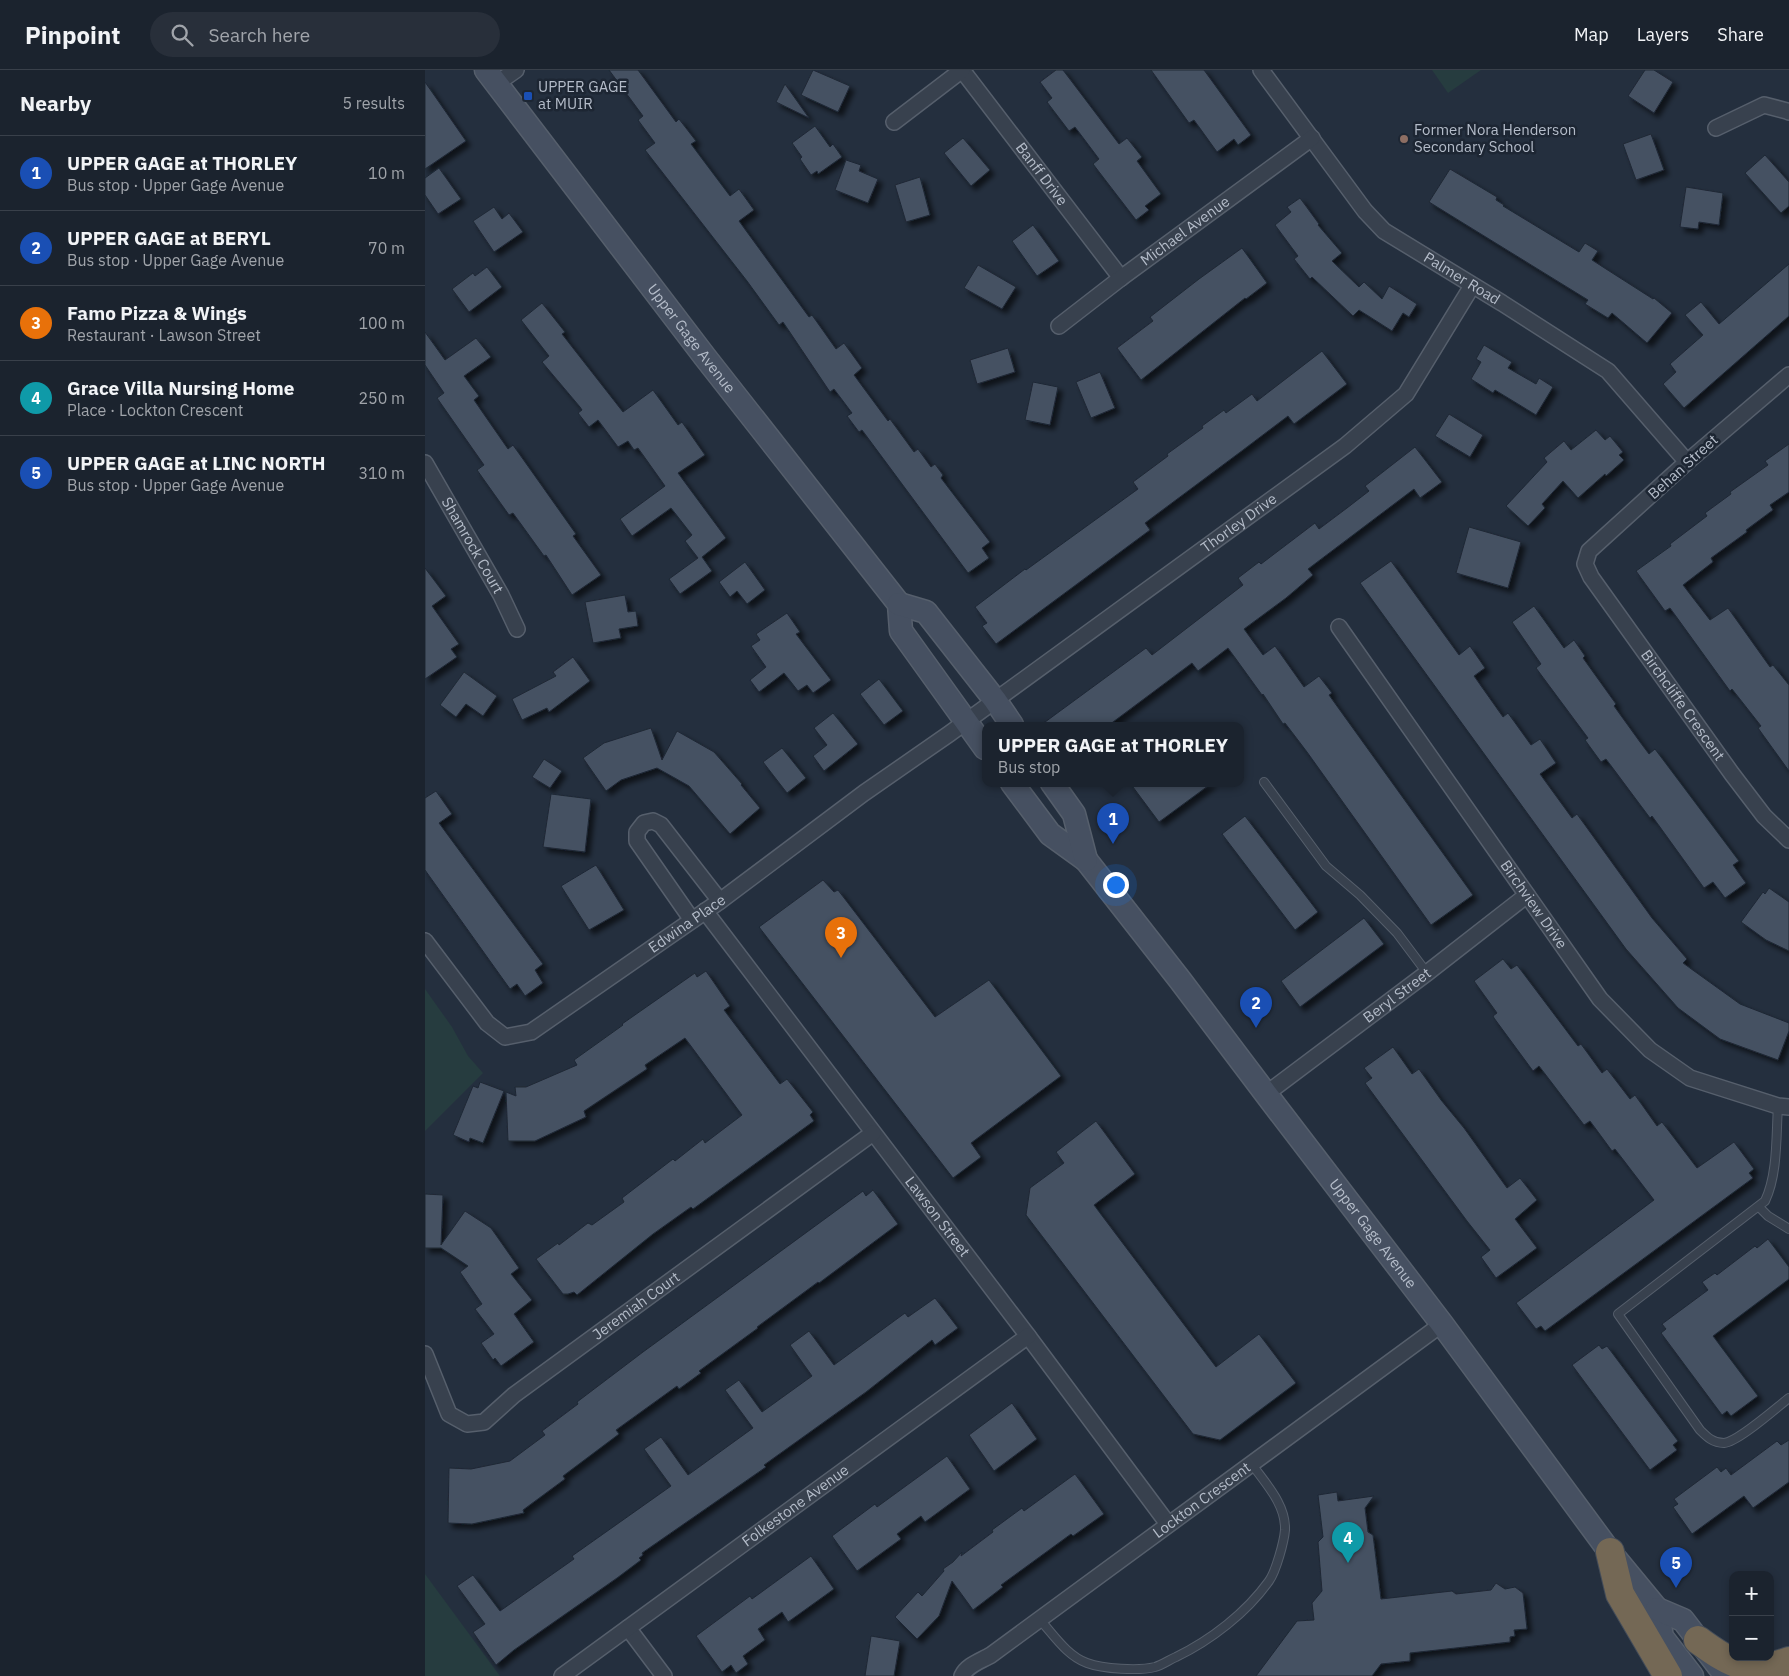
<!DOCTYPE html>
<html lang="en">
<head>
<meta charset="utf-8">
<style>
  body { margin:0; font-family:"IBM Plex Sans",sans-serif; background:#282f3a; color:#f1f3f6 }
  .controls { position:absolute; right:15px; bottom:15px; display:grid; overflow:hidden; border-radius:10px; box-shadow:0 2px 8px #0003 }
  .controls button { width:45px; height:45px; display:grid; place-items:center; padding:0; border:0; border-bottom:1px solid #39404a; background:#1b232e; color:#f1f3f6; font:25px sans-serif }
  .you { position:absolute; left:690px; top:814px; width:18px; height:18px; margin:-12px; border:4px solid #fff; border-radius:50%; background:#1a73e8; box-shadow:0 0 0 8px #1a73e833 }
  .badge { display:grid; place-items:center; width:32px; height:32px; border-radius:50%; background:#8ab4f8; color:#fff; font-size:16px; font-weight:700 }
  .pin { position:absolute; translate:-50% -41px; filter:drop-shadow(0 1px 2px #0008) }
  .pin::after { content:''; position:absolute; top:26px; width:18px; height:15px; background:inherit; clip-path:polygon(0 0,100% 0,50% 100%) }
  .popup { position:absolute; left:557px; top:652px; width:262px; height:65px; box-sizing:border-box; display:grid; place-content:center; border-radius:10px; background:#1b232e; filter:drop-shadow(0 1px 4px #0005); font-size:16px; white-space:nowrap; color:#a0a4aa }
  .popup b { font-size:19px; color:#f1f3f6 }
  .popup::after { content:''; position:absolute; left:50%; top:100%; margin-left:-10px; border:10px solid transparent; border-top-color:#1b232e }
  .list { margin:0; padding:0; list-style:none }
  h2 { display:flex; justify-content:space-between; align-items:center; height:65px; margin:0; padding:0 20px; font-size:21px }
  h2 small { font-size:16px; font-weight:400; color:#a0a4aa }
  .list li { display:grid; grid-template-columns:32px 1fr auto; gap:15px; align-items:center; box-sizing:border-box; height:75px; padding:0 20px; border-top:1px solid #39404a }
  .list b { display:block; font-size:19px; white-space:nowrap }
  .list p { margin:0; font-size:16px; white-space:nowrap; color:#a0a4aa }
  .list em { font-size:16px; font-style:normal; color:#a0a4aa }
  .icon { flex:none; width:28px; height:28px; fill:none; stroke:currentColor; stroke-width:2; stroke-linecap:round; stroke-linejoin:round }
  .map { position:relative; flex:none; width:1364px; height:1606px; overflow:hidden }
  header { display:flex; align-items:center; gap:30px; box-sizing:border-box; height:70px; padding:0 25px; background:#1b232e; border-bottom:1px solid #39404a }
  header strong { font-size:24px }
  nav { display:flex; gap:28px; margin-inline-start:auto; font-size:18px }
  .search { width:350px; height:45px; background:#282f3a; display:flex; align-items:center; gap:12px; box-sizing:border-box; padding:0 18px; border-radius:28px; color:#a0a4aa; font-size:19px }
  main { display:flex }
  aside { flex:1; background:#1b232e }
  .map>svg:first-child { display:block }
  .green { fill:#263c3f }
  .building { fill:#455162; stroke:#1f2835; filter:url(#shadow) }
  .lines { fill:none; stroke-linecap:round; stroke-linejoin:round }
  .service-casing { stroke:#565f6c; stroke-width:10 }
  .minor-casing { stroke:#565f6c; stroke-width:18 }
  .secondary-casing { stroke:#565f6c; stroke-width:25 }
  .motorway-casing { stroke:#434c59; stroke-width:30 }
  .service { stroke:#38414e; stroke-width:8 }
  .minor { stroke:#38414e; stroke-width:15 }
  .secondary { stroke:#465061; stroke-width:22 }
  .motorway { stroke:#746855; stroke-width:28 }
  .transit-dot { fill:#1a4fb4; stroke:#1d2633; stroke-width:2 }
  .education-dot { fill:#8d6e63; stroke:#1d2633; stroke-width:2 }
  .labels { text-anchor:middle; stroke-width:5; stroke-linejoin:round; paint-order:stroke }
  .poi-label { font-size:15px; fill:#b4bcc9; stroke:#1d2633; text-anchor:start }
  .street-label { font-size:15px; fill:#b4bcc9; stroke:#1d2633 }
</style>
</head>
<body>
<header>
<strong>Pinpoint</strong>
<div class="search"><svg class="icon" aria-label="search" viewBox="0 0 24 24"><circle cx="10" cy="10" r="6"/><path d="M15 15l6 6"/></svg>Search here</div>
<nav><a>Map</a><a>Layers</a><a>Share</a></nav>
</header>
<main>
<aside>
<h2>Nearby<small>5 results</small></h2>
<ul class="list">
<li><span class="badge" style="background:#1a4fb4">1</span><div><b>UPPER GAGE at THORLEY</b><p>Bus stop · Upper Gage Avenue</p></div><em>10 m</em></li>
<li><span class="badge" style="background:#1a4fb4">2</span><div><b>UPPER GAGE at BERYL</b><p>Bus stop · Upper Gage Avenue</p></div><em>70 m</em></li>
<li><span class="badge" style="background:#e8710a">3</span><div><b>Famo Pizza &amp; Wings</b><p>Restaurant · Lawson Street</p></div><em>100 m</em></li>
<li><span class="badge" style="background:#0f9aa8">4</span><div><b>Grace Villa Nursing Home</b><p>Place · Lockton Crescent</p></div><em>250 m</em></li>
<li><span class="badge" style="background:#1a4fb4">5</span><div><b>UPPER GAGE at LINC NORTH</b><p>Bus stop · Upper Gage Avenue</p></div><em>310 m</em></li>
</ul>
</aside>
<div class="map">
<svg width="1364" height="1606" viewBox="0 0 1364 1606">
  <defs>
    <filter id="shadow"><feDropShadow dx="4.5" dy="4.5" stdDeviation="2.5" flood-color="#0009"/></filter>
  </defs>
  <rect width="100%" height="100%" fill="#242f3e"/>
  <g class="green">
    <polygon points="1007,0 1056,0 1023,23"/>
    <polygon points="0,919 27,957 43,986 58,1003 0,1061"/>
    <polygon points="0,1504 75,1606 0,1606"/>
  </g>
  <g class="building">
    <polygon points="184,0 213,0 251,52 254,49 271,71 266,74 305,126 314,119 329,140 314,151 384,247 387,245 411,279 419,273 437,298 429,305 463,351 465,349 489,382 493,379 506,397 510,394 518,405 516,408 565,472 557,478 564,488 543,503 437,360 434,362 422,346 427,343 409,319 405,322 358,252 354,255 322,211 220,80 230,73 213,50 218,46"/>
    <polygon points="388,0 425,16 413,42 376,25"/>
    <polygon points="631,0 638,0 694,74 702,68 717,87 712,91 736,124 720,136 724,140 711,150 668,94 674,89 650,57 644,61 622,32 627,28 615,12"/>
    <polygon points="726,0 779,0 826,65 813,75 809,69 792,82 769,50 764,53"/>
    <polygon points="1220,0 1229,0 1248,12 1229,43 1203,26"/>
    <polygon points="0,12 41,71 0,99"/>
    <polygon points="360,14 384,48 351,32"/>
    <polygon points="390,56 405,77 408,74 417,87 393,104 392,101 386,105 375,89 377,87 367,73"/>
    <polygon points="1226,64 1239,100 1211,110 1198,74"/>
    <polygon points="538,68 565,100 546,116 519,83"/>
    <polygon points="1340,85 1364,112 1364,136 1356,143 1320,103"/>
    <polygon points="421,90 436,95 434,101 453,109 443,133 410,120"/>
    <polygon points="14,98 36,129 13,144 0,125 0,108"/>
    <polygon points="1025,99 1072,127 1071,130 1079,135 1078,136 1154,182 1160,173 1173,181 1167,190 1228,229 1229,228 1247,243 1222,273 1187,243 1183,248 1160,234 1163,230 1004,132"/>
    <polygon points="495,107 505,145 481,152 470,115"/>
    <polygon points="1261,117 1298,123 1294,155 1274,152 1273,159 1255,157"/>
    <polygon points="875,128 894,154 893,155 917,183 907,191 934,217 939,212 957,229 964,216 992,234 984,247 978,243 967,261 934,240 928,246 887,207 885,209 869,189 873,186 850,155 866,142 862,137"/>
    <polygon points="69,137 77,149 84,143 98,162 69,182 48,151"/>
    <polygon points="608,155 634,191 612,206 587,171"/>
    <polygon points="817,178 842,213 821,229 820,228 716,310 692,278 728,251 725,247 774,209"/>
    <polygon points="1364,194 1364,246 1259,338 1238,314 1251,302 1245,294 1278,265 1260,245 1276,232 1294,254"/>
    <polygon points="553,195 591,217 577,239 539,218"/>
    <polygon points="62,197 77,217 44,242 27,219 48,203 50,206"/>
    <polygon points="117,233 140,262 137,264 198,342 228,320 253,355 257,352 280,385 253,403 301,468 277,487 287,501 255,524 244,509 273,488 260,471 267,465 246,438 207,466 195,449 240,416 213,378 209,380 203,371 193,377 173,350 164,357 153,343 157,340 155,337 117,292 124,286 96,250"/>
    <polygon points="0,262 20,290 51,268 66,287 39,306 54,326 49,330 83,379 88,375 151,464 148,466 176,505 147,525 121,485 119,486 88,443 84,445 52,400 59,395 12,328 19,323 0,295"/>
    <polygon points="1059,275 1087,292 1083,298 1111,314 1114,308 1128,317 1111,345 1070,320 1068,323 1046,309 1056,292 1051,289"/>
    <polygon points="583,278 590,302 552,314 545,290"/>
    <polygon points="897,281 922,314 869,354 863,346 818,380 720,453 725,460 571,574 557,556 562,553 550,537 600,499 601,500 713,419 708,412 743,386 742,384 778,358 777,356 799,340 801,343 827,324 832,331"/>
    <polygon points="675,302 690,338 666,348 651,312"/>
    <polygon points="608,312 633,317 625,355 600,350"/>
    <polygon points="1024,344 1058,365 1045,387 1010,366"/>
    <polygon points="1171,360 1180,370 1185,366 1198,382 1194,385 1199,390 1181,406 1180,404 1153,428 1138,411 1117,434 1120,438 1103,456 1081,436 1122,392 1119,388 1139,371 1146,380"/>
    <polygon points="1364,374 1364,422 1345,435 1348,440 1321,460 1322,462 1286,488 1288,492 1258,515 1285,550 1303,538 1345,597 1348,595 1364,615 1364,701 1333,658 1336,656 1307,619 1305,621 1245,538 1240,541 1211,501 1246,476 1245,474 1282,446 1280,443 1306,424 1305,422 1343,395 1340,391"/>
    <polygon points="990,377 1017,412 995,428 989,419 883,499 888,505 861,528 819,559 838,585 850,576 879,617 894,606 907,623 904,625 1048,825 1006,855 882,682 860,653 858,654 838,624 837,625 803,578 773,601 767,593 684,655 616,655 721,578 727,585 818,515 813,508 834,492 836,494 890,453 894,459 922,438 944,421 940,416"/>
    <polygon points="1044,457 1096,472 1083,518 1031,503"/>
    <polygon points="966,491 1034,585 1045,576 1060,598 1049,606 1078,647 1083,643 1106,675 1115,669 1131,693 1115,704 1147,748 1152,744 1227,848 1262,889 1258,893 1315,934 1364,953 1364,961 1353,990 1295,969 1253,938 1201,879 935,513"/>
    <polygon points="320,492 340,520 322,534 312,521 305,527 294,512"/>
    <polygon points="0,498 21,526 7,536 34,574 26,579 32,587 0,609"/>
    <polygon points="200,525 203,542 211,541 213,556 194,559 196,568 168,573 160,532"/>
    <polygon points="1109,536 1139,578 1149,570 1160,586 1158,588 1191,634 1189,636 1215,672 1224,684 1230,679 1314,791 1308,795 1321,813 1300,828 1288,812 1279,818 1227,746 1225,748 1181,689 1176,692 1160,670 1163,668 1111,598 1116,594 1087,552"/>
    <polygon points="362,543 375,562 371,564 406,610 388,623 382,615 373,621 359,603 334,622 325,610 341,597 326,576 335,570 331,564"/>
    <polygon points="148,587 165,611 124,642 122,638 97,650 87,629 131,606 128,602"/>
    <polygon points="39,602 72,626 58,646 41,634 31,647 15,635"/>
    <polygon points="454,609 478,641 459,655 435,624"/>
    <polygon points="408,643 433,674 399,701 388,686 402,675 389,658"/>
    <polygon points="226,658 237,690 252,661 289,682 317,714 316,715 335,738 305,764 264,716 232,698 196,710 181,721 158,688 179,673"/>
    <polygon points="357,678 381,708 362,723 338,692"/>
    <polygon points="119,689 137,701 125,718 107,707"/>
    <polygon points="705,713 787,713 734,752"/>
    <polygon points="11,721 27,744 14,753 118,894 110,900 118,913 100,926 92,914 85,919 0,800 0,728"/>
    <polygon points="126,724 166,729 160,782 118,777"/>
    <polygon points="820,746 893,842 870,860 797,764"/>
    <polygon points="171,795 199,840 164,860 136,816"/>
    <polygon points="398,810 409,822 413,820 510,947 564,910 636,1006 546,1073 556,1087 528,1108 334,857"/>
    <polygon points="1344,818 1364,832 1364,881 1341,870 1316,852 1338,822 1340,824"/>
    <polygon points="939,848 959,874 875,937 856,911"/>
    <polygon points="1078,889 1086,899 1092,895 1153,976 1156,974 1177,1003 1182,999 1205,1029 1210,1025 1232,1056 1237,1052 1272,1098 1309,1072 1329,1099 1324,1103 1328,1108 1120,1261 1116,1256 1111,1259 1091,1233 1229,1130 1190,1079 1187,1081 1165,1051 1159,1055 1114,996 1108,1001 1069,948 1068,946 1072,943 1049,911"/>
    <polygon points="281,901 305,936 299,940 355,1014 362,1009 388,1042 385,1045 389,1051 268,1139 266,1137 228,1164 152,1225 149,1222 143,1224 138,1224 111,1189 133,1173 134,1175 163,1153 167,1155 199,1132 197,1128 248,1089 250,1091 278,1069 280,1073 317,1045 260,968 220,995 222,999 159,1041 161,1047 110,1071 83,1071 81,1022 91,1026 90,1017 101,1017 152,995 149,990 198,955 197,954 270,903 272,907"/>
    <polygon points="968,977 987,1004 994,999 1016,1030 1039,1058 1082,1118 1095,1108 1112,1130 1090,1149 1112,1178 1071,1208 1056,1187 1065,1180 1042,1151 940,1013 947,1008 939,998"/>
    <polygon points="55,1012 79,1021 58,1073 45,1068 44,1072 28,1065 48,1016 53,1018"/>
    <polygon points="671,1051 710,1104 669,1135 791,1297 834,1264 871,1313 795,1370 768,1364 601,1145 605,1118 639,1093 631,1082"/>
    <polygon points="448,1120 473,1154 394,1213 393,1212 332,1257 333,1258 274,1301 276,1303 254,1319 252,1316 191,1360 194,1364 138,1406 140,1409 98,1440 99,1443 47,1454 23,1453 24,1398 46,1399 85,1391 120,1365 117,1361 153,1334 152,1332 218,1282 438,1121 441,1126"/>
    <polygon points="0,1124 18,1125 16,1175 40,1141 66,1158 94,1198 86,1204 107,1230 89,1244 109,1272 76,1296 70,1288 68,1290 56,1273 69,1264 50,1239 57,1234 35,1202 43,1196 16,1178 0,1178"/>
    <polygon points="1343,1169 1364,1197 1364,1209 1288,1266 1333,1326 1306,1346 1302,1341 1297,1345 1236,1263 1241,1259 1237,1254 1283,1220 1277,1212 1290,1203 1292,1205 1330,1176 1332,1178"/>
    <polygon points="510,1228 533,1258 510,1275 507,1270 441,1322 339,1395 341,1397 217,1483 218,1485 214,1488 216,1490 192,1508 89,1580 71,1595 48,1562 60,1554 32,1516 48,1505 75,1541 149,1489 147,1486 246,1416 219,1379 236,1367 263,1405 328,1358 300,1320 314,1310 337,1342 387,1306 365,1275 384,1261 409,1295 480,1243 483,1247"/>
    <polygon points="1174,1275 1177,1279 1182,1276 1253,1371 1248,1375 1252,1380 1225,1400 1147,1295"/>
    <polygon points="587,1333 612,1369 569,1401 544,1365"/>
    <polygon points="1364,1370 1364,1412 1328,1438 1319,1426 1267,1464 1248,1437 1253,1434 1249,1429 1292,1397 1296,1402 1301,1398 1306,1405 1352,1371 1356,1375"/>
    <polygon points="522,1386 545,1419 500,1452 496,1446 472,1464 476,1469 432,1501 407,1466 450,1434 452,1437"/>
    <polygon points="650,1404 679,1444 648,1466 646,1464 576,1515 578,1517 548,1540 527,1511 514,1546 492,1569 470,1547 493,1522 497,1526 519,1501 518,1499 528,1492 537,1482 536,1486 568,1462 567,1460 597,1438 599,1441"/>
    <polygon points="912,1422 913,1431 949,1426 940,1438 943,1462 948,1465 956,1529 1027,1521 1031,1524 1066,1520 1071,1513 1080,1519 1090,1517 1098,1523 1102,1559 1089,1560 1090,1566 1085,1567 1085,1572 985,1583 985,1591 956,1594 947,1606 831,1606 872,1551 889,1550 887,1533 897,1521 893,1472 898,1467 893,1425"/>
    <polygon points="386,1486 409,1519 363,1552 357,1542 333,1559 340,1570 318,1586 323,1594 311,1603 306,1595 297,1602 271,1566 325,1526 327,1529"/>
    <polygon points="446,1566 475,1571 469,1606 440,1606"/>
  </g>
  <g class="lines">
    <defs>
      <g id="service">
        <polyline points="839,712 901,796 935,825 972,863 1002,903"/>
        <path d="M1353,1036C1351,1065 1353,1104 1340,1131L1193,1244L1275,1360C1282,1367 1288,1373 1299,1373C1313,1372 1351,1338 1364,1328"/>
        <polyline points="1334,1137 1343,1146 1364,1159"/>
        <path d="M615,1550C629,1565 642,1586 662,1593C678,1599 714,1601 730,1597C737,1595 744,1590 751,1587C786,1570 821,1543 844,1511C851,1501 859,1472 860,1460C861,1434 840,1413 826,1393"/>
      </g>
      <g id="minor">
        <path id="s1" d="M537,0L696,208"/>
        <path id="s2" d="M836,0L940,141L959,161L1077,233L1183,301L1262,392"/>
        <polyline points="71,14 91,0"/>
        <polyline points="469,52 537,0"/>
        <polyline points="1291,58 1339,35 1362,41 1364,42"/>
        <path id="s3" d="M634,256L696,208L887,68"/>
        <path id="s4" d="M1364,305L1262,392L1164,481L1160,494L1166,507L1307,704L1339,746L1364,770"/>
        <path id="s5" d="M0,393L76,525L92,559"/>
        <path id="s6" d="M914,557L1175,929L1225,980L1265,1008L1353,1036L1364,1037"/>
        <path id="s7" d="M280,841L603,1266L743,1454"/>
        <polyline points="267,850 212,771 212,762 219,753 228,751 236,755 295,831"/>
        <path id="s8" d="M0,871L62,953L80,967L106,962L295,831L439,723L524,664L920,376L981,324L1047,216"/>
        <path id="s9" d="M841,1024L1002,903L1102,825"/>
        <path id="s10" d="M0,1284L24,1344L42,1354L59,1352L89,1325L448,1063"/>
        <polyline points="203,1558 239,1606"/>
        <path id="s11" d="M137,1606L603,1266"/>
        <path id="s12" d="M537,1606C542,1595 556,1591 566,1585L1017,1254"/>
      </g>
      <g id="secondary">
        <path id="s13" d="M61,0L280,287L474,534L476,561L560,678"/>
        <polyline points="474,534 501,542 570,630 587,655"/>
        <path id="s14" d="M587,713L625,764L661,790L755,910L841,1024L1017,1254L1185,1482L1232,1539L1237,1567L1267,1606"/>
        <polyline points="627,713 649,744 661,790"/>
        <polyline points="1232,1539 1258,1550 1301,1606"/>
      </g>
      <g id="motorway">
        <polyline points="1185,1482 1195,1524 1243,1606"/>
        <path d="M1273,1570C1304,1593 1325,1606 1364,1591"/>
      </g>
    </defs>
    <use href="#service" class="service-casing"/>
    <use href="#minor" class="minor-casing"/>
    <use href="#secondary" class="secondary-casing"/>
    <use href="#motorway" class="motorway-casing"/>
    <use href="#service" class="service"/>
    <use href="#minor" class="minor"/>
    <use href="#secondary" class="secondary"/>
    <use href="#motorway" class="motorway"/>
  </g>
  <rect class="transit-dot" x="98" y="21" width="10" height="10" rx="2.5"/>
  <circle class="education-dot" cx="979" cy="69" r="5"/>
  <g class="labels">
    <g class="poi-label">
      <text x="113" y="22">UPPER GAGE<tspan x="113" dy="17">at MUIR</tspan></text>
      <text x="989" y="65">Former Nora Henderson<tspan x="989" dy="17">Secondary School</tspan></text>
    </g>
    <g class="street-label">
      <text dy="5" stroke="none"><textPath href="#s1" startOffset="131">Banff Drive</textPath></text>
      <text dy="5" stroke="none"><textPath href="#s3" startOffset="158">Michael Avenue</textPath></text>
      <text dy="5" stroke="none"><textPath href="#s2" startOffset="294">Palmer Road</textPath></text>
      <text dy="5" stroke="none"><textPath href="#s13" startOffset="338">Upper Gage Avenue</textPath></text>
      <text transform="translate(1258 397) rotate(-42)" y="5">Behan Street</text>
      <text dy="5" stroke="none"><textPath href="#s8" startOffset="1024">Thorley Drive</textPath></text>
      <text dy="5" stroke="none"><textPath href="#s5" startOffset="95">Shamrock Court</textPath></text>
      <text dy="5" stroke="none"><textPath href="#s4" startOffset="452">Birchcliffe Crescent</textPath></text>
      <text dy="5" stroke="none"><textPath href="#s6" startOffset="339">Birchview Drive</textPath></text>
      <text dy="5" stroke="none"><textPath href="#s8" startOffset="342">Edwina Place</textPath></text>
      <text dy="5" stroke="none"><textPath href="#s9" startOffset="164">Beryl Street</textPath></text>
      <text dy="5" stroke="none"><textPath href="#s7" startOffset="384">Lawson Street</textPath></text>
      <text dy="5" stroke="none"><textPath href="#s14" startOffset="579">Upper Gage Avenue</textPath></text>
      <text dy="5" stroke="none"><textPath href="#s10" startOffset="294">Jeremiah Court</textPath></text>
      <text dy="5" stroke="none"><textPath href="#s12" startOffset="298">Lockton Crescent</textPath></text>
      <text dy="5" stroke="none"><textPath href="#s11" startOffset="289">Folkestone Avenue</textPath></text>
    </g>
  </g>
</svg>
<div class="controls">
<button>+</button>
<button>−</button>
</div>
<div class="you"></div>
<div class="pin badge" style="left:688px;top:774px;background:#1a4fb4">1</div>
<div class="popup"><b>UPPER GAGE at THORLEY</b>Bus stop</div>
<div class="pin badge" style="left:831px;top:958px;background:#1a4fb4">2</div>
<div class="pin badge" style="left:416px;top:888px;background:#e8710a">3</div>
<div class="pin badge" style="left:923px;top:1493px;background:#0f9aa8">4</div>
<div class="pin badge" style="left:1251px;top:1518px;background:#1a4fb4">5</div>
</div>
</main>
</body>
</html>
